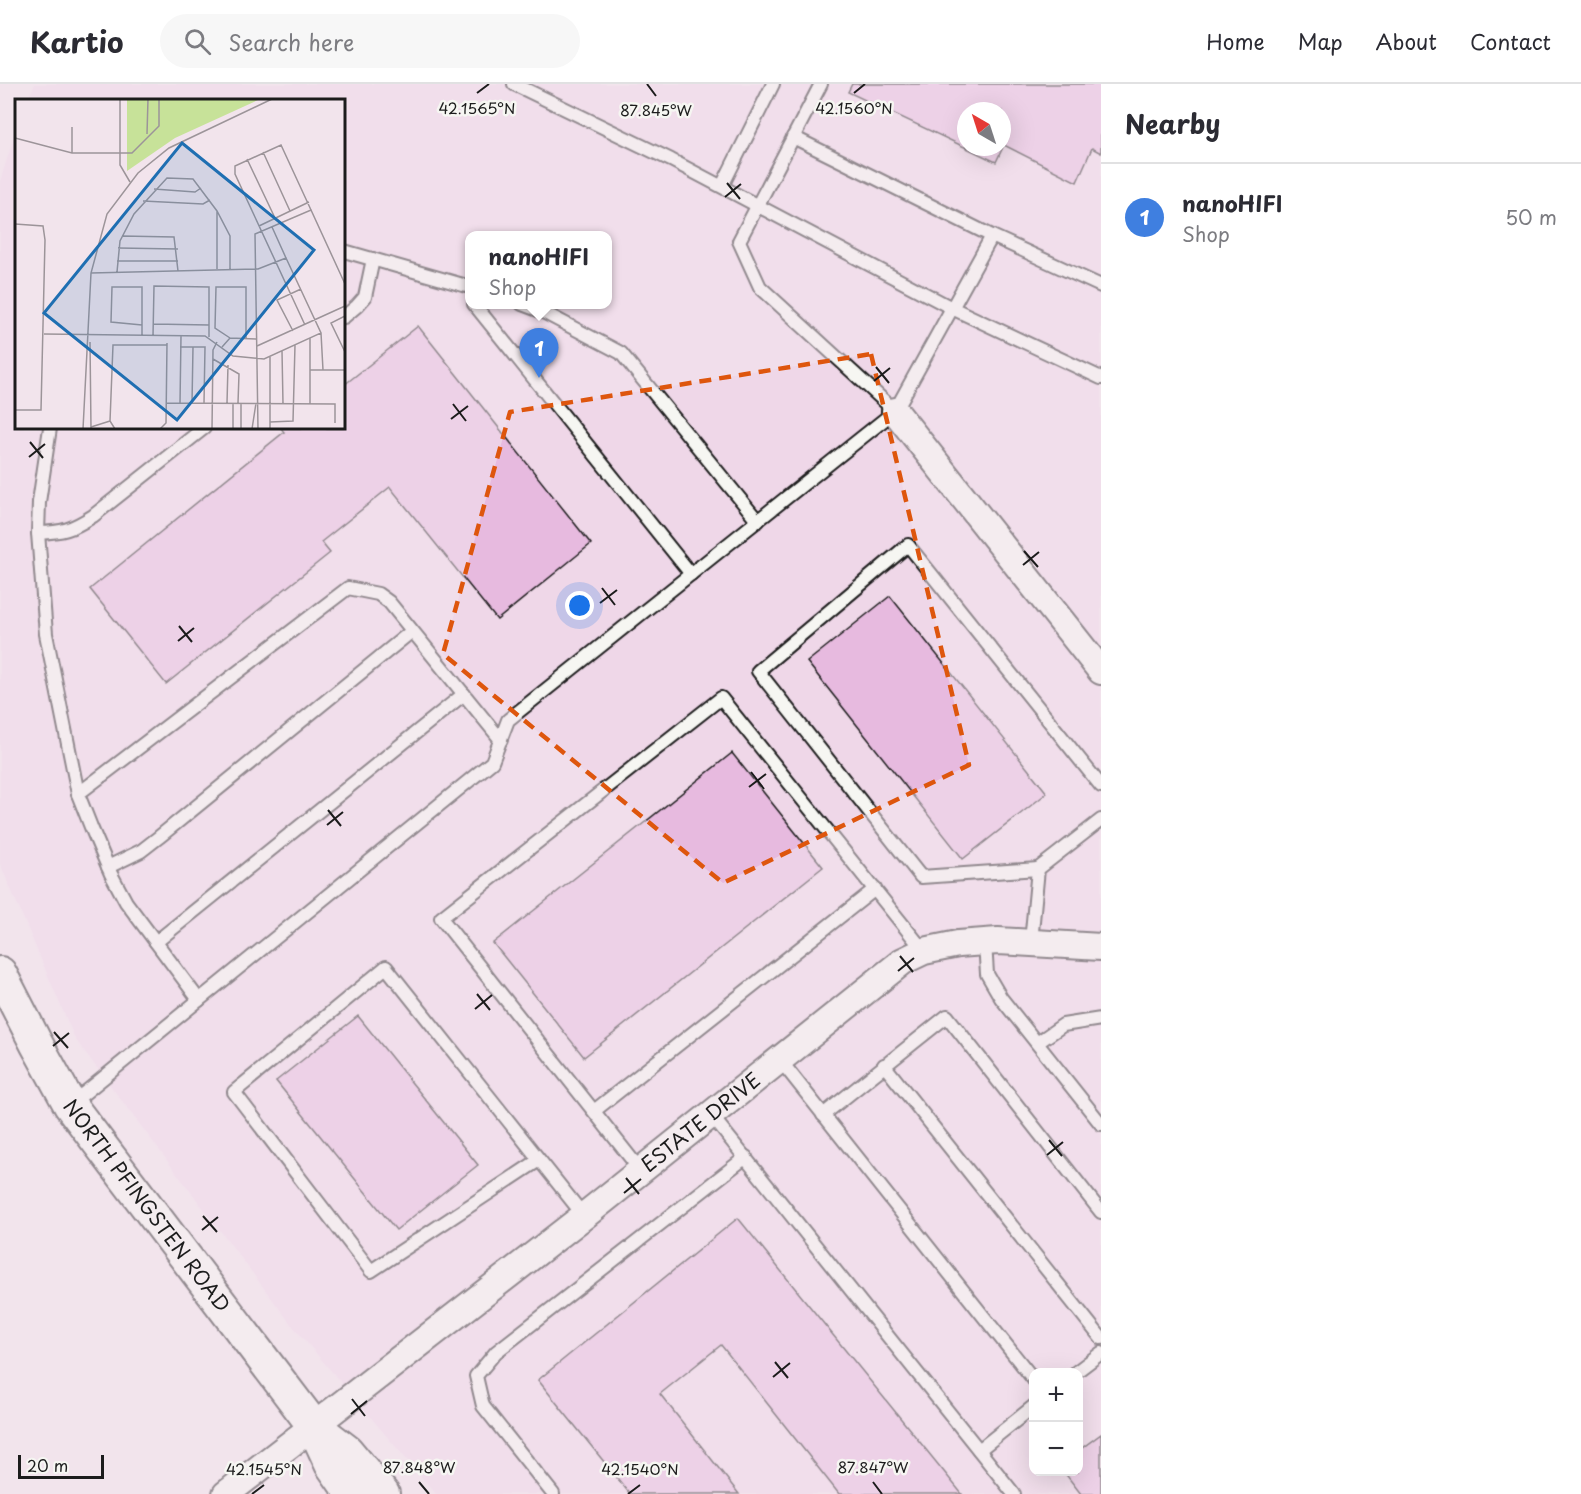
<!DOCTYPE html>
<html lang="en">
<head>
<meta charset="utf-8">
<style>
  body { margin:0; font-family:"Playpen Sans",sans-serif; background:#f7f7f7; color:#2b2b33 }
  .controls { position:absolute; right:18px; bottom:18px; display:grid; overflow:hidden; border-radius:12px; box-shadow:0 6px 24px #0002 }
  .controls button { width:54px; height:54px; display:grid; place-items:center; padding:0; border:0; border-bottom:2px solid #e1e1e2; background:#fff; color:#2b2b33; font:30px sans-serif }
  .compass { position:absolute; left:957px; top:18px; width:54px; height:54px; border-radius:50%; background:#fff; box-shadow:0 6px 24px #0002; rotate:321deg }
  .scale { position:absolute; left:18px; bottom:15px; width:86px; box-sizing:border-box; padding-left:6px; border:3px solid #1c1c1c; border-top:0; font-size:16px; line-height:21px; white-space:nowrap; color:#1c1c1c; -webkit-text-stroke:4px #f6f6f2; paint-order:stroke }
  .you { position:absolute; left:580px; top:522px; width:21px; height:21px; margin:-15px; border:4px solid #fff; border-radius:50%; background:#1a73e8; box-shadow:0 0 0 9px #1a73e833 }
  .badge { display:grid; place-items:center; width:39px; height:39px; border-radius:50%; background:#7c3aed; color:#fff; font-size:20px; font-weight:700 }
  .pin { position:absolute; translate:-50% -50px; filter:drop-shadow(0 2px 3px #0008) }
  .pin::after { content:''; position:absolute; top:32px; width:21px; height:18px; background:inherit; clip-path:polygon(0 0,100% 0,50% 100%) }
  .popup { position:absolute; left:465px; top:147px; width:147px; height:78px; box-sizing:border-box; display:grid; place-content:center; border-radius:12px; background:#fff; filter:drop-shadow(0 2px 4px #0005); font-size:20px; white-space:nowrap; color:#7c7c81 }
  .popup b { font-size:22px; color:#2b2b33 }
  .popup::after { content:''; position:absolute; left:50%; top:100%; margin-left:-12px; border:12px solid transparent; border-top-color:#fff }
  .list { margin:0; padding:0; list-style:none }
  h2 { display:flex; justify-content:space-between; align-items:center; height:78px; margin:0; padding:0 24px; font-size:26px }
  h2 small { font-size:20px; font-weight:400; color:#7c7c81 }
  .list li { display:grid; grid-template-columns:39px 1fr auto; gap:18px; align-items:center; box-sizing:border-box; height:108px; padding:0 24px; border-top:2px solid #e1e1e2 }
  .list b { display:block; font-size:22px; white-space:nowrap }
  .list p { margin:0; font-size:20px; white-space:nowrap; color:#7c7c81 }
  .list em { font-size:20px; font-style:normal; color:#7c7c81 }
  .icon { flex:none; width:33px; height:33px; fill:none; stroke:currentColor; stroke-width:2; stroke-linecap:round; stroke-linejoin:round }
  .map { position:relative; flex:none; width:1101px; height:1410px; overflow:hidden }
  header { display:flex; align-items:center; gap:36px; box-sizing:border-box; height:84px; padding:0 30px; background:#fff; border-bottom:2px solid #e1e1e2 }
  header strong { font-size:28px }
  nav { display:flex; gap:33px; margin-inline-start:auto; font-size:21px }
  .search { width:420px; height:54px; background:#f7f7f7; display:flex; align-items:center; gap:15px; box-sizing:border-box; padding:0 21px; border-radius:33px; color:#7c7c81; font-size:22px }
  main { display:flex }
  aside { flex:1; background:#fff }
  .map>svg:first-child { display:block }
  .built { fill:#efd7e8; fill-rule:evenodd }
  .building { fill:#e7badf; stroke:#1c1c1c; stroke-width:1.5; fill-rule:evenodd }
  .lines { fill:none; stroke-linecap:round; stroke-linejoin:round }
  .service-casing { stroke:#1c1c1c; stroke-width:16 }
  .minor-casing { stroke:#1c1c1c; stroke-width:30 }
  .tertiary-casing { stroke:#1c1c1c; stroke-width:36 }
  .service { stroke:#f6f6f2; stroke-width:12 }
  .minor { stroke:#f6f6f2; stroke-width:26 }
  .tertiary { stroke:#f6f6f2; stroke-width:32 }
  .marked { fill:none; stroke:#de560d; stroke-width:4.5; stroke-dasharray:12 8; stroke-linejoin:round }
  .ticks { fill:none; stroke:#1c1c1c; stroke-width:2 }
  .labels { text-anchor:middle; stroke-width:5; stroke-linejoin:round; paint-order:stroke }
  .street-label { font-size:20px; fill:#1c1c1c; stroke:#f6f6f2 }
  .inset-road { fill:none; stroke:#9c9499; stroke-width:1.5 }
  .view { fill:#1f6fb2; fill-opacity:0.15; stroke:#1f6fb2; stroke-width:3 }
  .inset-edge { fill:none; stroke:#1c1c1c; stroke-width:3 }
  .ticks-label { font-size:15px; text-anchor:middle; fill:#1c1c1c; stroke:#f6f6f2; stroke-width:5; stroke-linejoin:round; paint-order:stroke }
</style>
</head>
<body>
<header>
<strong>Kartio</strong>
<div class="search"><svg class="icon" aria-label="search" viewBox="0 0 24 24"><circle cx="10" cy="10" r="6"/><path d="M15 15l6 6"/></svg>Search here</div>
<nav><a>Home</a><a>Map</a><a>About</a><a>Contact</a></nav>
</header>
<main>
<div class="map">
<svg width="1101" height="1410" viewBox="0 0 1101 1410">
  <rect width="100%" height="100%" fill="#f2e4ec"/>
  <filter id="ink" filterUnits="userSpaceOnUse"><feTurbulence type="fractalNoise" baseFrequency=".0167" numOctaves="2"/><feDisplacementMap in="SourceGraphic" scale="12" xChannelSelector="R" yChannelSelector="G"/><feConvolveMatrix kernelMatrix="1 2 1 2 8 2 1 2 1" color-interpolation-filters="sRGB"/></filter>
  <g filter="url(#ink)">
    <path class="built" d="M35,0H1101V1410H436L291,1240L75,955L0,780V97L16,47V344H344V16H27ZM966,27H1002V63H966ZM470,152H608V220H470ZM1034,1288H1078V1388H1034Z"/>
    <g class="building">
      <path d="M852,0H1101V69L1092,64L1077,98L1004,61L996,78L848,8ZM966,27H1002V63H966Z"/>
      <polygon points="418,242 591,460 497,536 390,403 321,458 330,469 166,600 90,505 284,348 281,344 344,344 344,301"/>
      <polygon points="890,512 1047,709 963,775 807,578"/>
      <polygon points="732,669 823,783 584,973 493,859"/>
      <polygon points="358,932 478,1081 396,1146 276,997"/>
      <polygon points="738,1134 962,1410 839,1410 721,1261 660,1310 739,1410 630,1410 538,1296"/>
      <polygon points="1101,1350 1101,1410 1081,1410 1064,1388 1078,1388 1078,1367"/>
    </g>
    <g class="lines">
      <defs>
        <g id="service">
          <polyline points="514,0 671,76 952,224 1101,294"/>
          <polyline points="821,0 739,157 760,203 895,327"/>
          <polyline points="722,102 773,0"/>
          <polyline points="992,152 1101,202"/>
          <polyline points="344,167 470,203"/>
          <polyline points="474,220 691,490"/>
          <polyline points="522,220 543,228 621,269 758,437"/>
          <polyline points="344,233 357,222 365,213 373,175"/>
          <polyline points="50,344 39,418 38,449 46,550 78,710 91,743 111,790 126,818 199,916"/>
          <path d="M38,449C63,448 71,446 93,432L204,344"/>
          <polyline points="78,710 348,504 378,510 389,518 501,656"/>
          <polyline points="108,783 141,767 159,753 412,547"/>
          <polyline points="1038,785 921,793 758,587 908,461 1101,702"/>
          <polyline points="156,858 464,610"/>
          <polyline points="985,858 987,890 1001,914 1101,1040"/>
          <polyline points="1031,858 1038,785 1101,736"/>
          <polyline points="1037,959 1063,941 1101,935"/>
          <polyline points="780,976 1034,1296"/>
          <polyline points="884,981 1101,1254"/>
          <polyline points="71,1020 492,678 508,636 895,327 992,152 793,53"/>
          <polyline points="594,1027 875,805"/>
          <polyline points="711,1031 1014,1410"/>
          <polyline points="823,1031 947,932 1101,1128"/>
          <polyline points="539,1076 371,1187 234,1008 386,883 584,1132"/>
          <polyline points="641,1087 441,834 721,614 924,867"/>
          <polyline points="1076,1288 1101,1269"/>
          <polyline points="979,1366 1034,1322"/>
          <polyline points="553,1410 483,1322 476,1292 496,1268 746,1073"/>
        </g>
        <g id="minor">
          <polyline points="895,327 1101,587"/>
          <path id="s1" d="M226,1410L584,1132L903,877L924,867L958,860L998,857L1101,863"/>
        </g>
        <g id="tertiary">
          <path id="s2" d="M0,889L36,959L70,1021L313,1341L331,1380L352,1410"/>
          <polyline points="326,1351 347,1367 383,1410"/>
        </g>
      </defs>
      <use href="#service" class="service-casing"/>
      <use href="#minor" class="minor-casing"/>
      <use href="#tertiary" class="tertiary-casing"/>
      <use href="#service" class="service"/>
      <use href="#minor" class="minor"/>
      <use href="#tertiary" class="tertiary"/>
    </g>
  </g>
  <path d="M0 0H1101V1410H0ZM871,270L969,681L723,799L443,570L510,328Z" fill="#f2e4ec" fill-opacity=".55" fill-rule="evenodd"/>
  <path class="marked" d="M871,270L969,681L723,799L443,570L510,328Z"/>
  <path class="ticks" d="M647,0L656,12M477,9L489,0M854,9L865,0M727,99L740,115M725,113L741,100M876,283L889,299M874,297L890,284M453,320L466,337M451,335L468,322M30,358L43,374M29,373L45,360M1024,467L1038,483M1023,481L1039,468M602,504L615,521M600,519L617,506M179,542L192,558M178,557L194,544M751,688L764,705M749,703L766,690M328,726L341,742M327,741L343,728M900,872L913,888M898,887L914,874M477,910L490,926M475,925L492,911M54,948L68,964M53,962L69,949M1049,1056L1062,1072M1047,1071L1063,1058M626,1094L639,1110M624,1109L641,1095M203,1132L217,1148M202,1146L218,1133M775,1278L788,1294M773,1293L790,1279M352,1315L365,1332M351,1330L367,1317M419,1398L429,1410M873,1398L882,1410M252,1410L264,1401M628,1410L640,1401"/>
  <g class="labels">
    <g class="street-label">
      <text dy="7" stroke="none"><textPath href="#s1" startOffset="603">ESTATE DRIVE</textPath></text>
      <text dy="7" stroke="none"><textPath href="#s2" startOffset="276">NORTH PFINGSTEN ROAD</textPath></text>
    </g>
  </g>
  <g transform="translate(15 15)">
    <rect width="330" height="330" fill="#f2e4ec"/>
    <path d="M112,0H243V1L160,39L112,72Z" fill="#c7e299"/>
    <path class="inset-road" d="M105,0V66L115,83M57,28V54M132,35L133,0M0,39L57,54H117L144,27V0M248,53L275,112M232,60L260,119M139,90L180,93L186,89M128,102L188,105L195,101M0,125L28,127L30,141L26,311H0M244,127L294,103M107,137L159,138L163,172M103,149L163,150M102,162H163M202,170V112M102,173L105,142L119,115L152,79L178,80L202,112L215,137V170M76,174L243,170L271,159L257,128M330,217L316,224L330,253M138,225L194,226M290,226L220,75V67L266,46L296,111M278,232L262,201L286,190M306,234L308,271H330M29,235L190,237L218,257L249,260L306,234L271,159M127,237V188H97L96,223L127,226M138,237L139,187L194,188V238M215,239L200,229L201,188H231V240M295,239V271H308M75,243L76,330M242,247L330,207M165,248H190L189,304M207,248L215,239L242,240M267,252L268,305M198,260L224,275L223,304M295,271V305M151,304L320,305V324M165,304L166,237M177,304L178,248M212,304L213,266M255,323L278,322L280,246M76,328L95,322M68,330L76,174L92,115L123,74L154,49L257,0M100,330L95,322L98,246H152M145,330L151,324L152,244M197,330L198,251L202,243M218,330V304M226,330V304M237,330L241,304M243,330L240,135L296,111L330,185M255,330V257"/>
    <path class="view" d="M167,44L299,151L162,321L29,214Z"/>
    <rect width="330" height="330" class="inset-edge"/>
  </g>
  <g class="ticks-label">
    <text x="477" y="30">42.1565°N</text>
    <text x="854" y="30">42.1560°N</text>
    <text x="656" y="32">87.845°W</text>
    <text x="419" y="1389">87.848°W</text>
    <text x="873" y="1389">87.847°W</text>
    <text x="264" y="1391">42.1545°N</text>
    <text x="640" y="1391">42.1540°N</text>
  </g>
</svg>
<div class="controls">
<button>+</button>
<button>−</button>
</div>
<svg class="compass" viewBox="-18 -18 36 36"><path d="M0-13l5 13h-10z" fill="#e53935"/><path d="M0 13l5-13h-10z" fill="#7c7c81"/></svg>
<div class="scale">20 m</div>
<div class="you"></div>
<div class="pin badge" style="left:539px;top:294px;background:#3f7fe0">1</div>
<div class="popup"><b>nanoHIFI</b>Shop</div>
</div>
<aside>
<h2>Nearby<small></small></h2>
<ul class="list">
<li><span class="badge" style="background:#3f7fe0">1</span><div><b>nanoHIFI</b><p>Shop</p></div><em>50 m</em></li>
</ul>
</aside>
</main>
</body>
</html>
